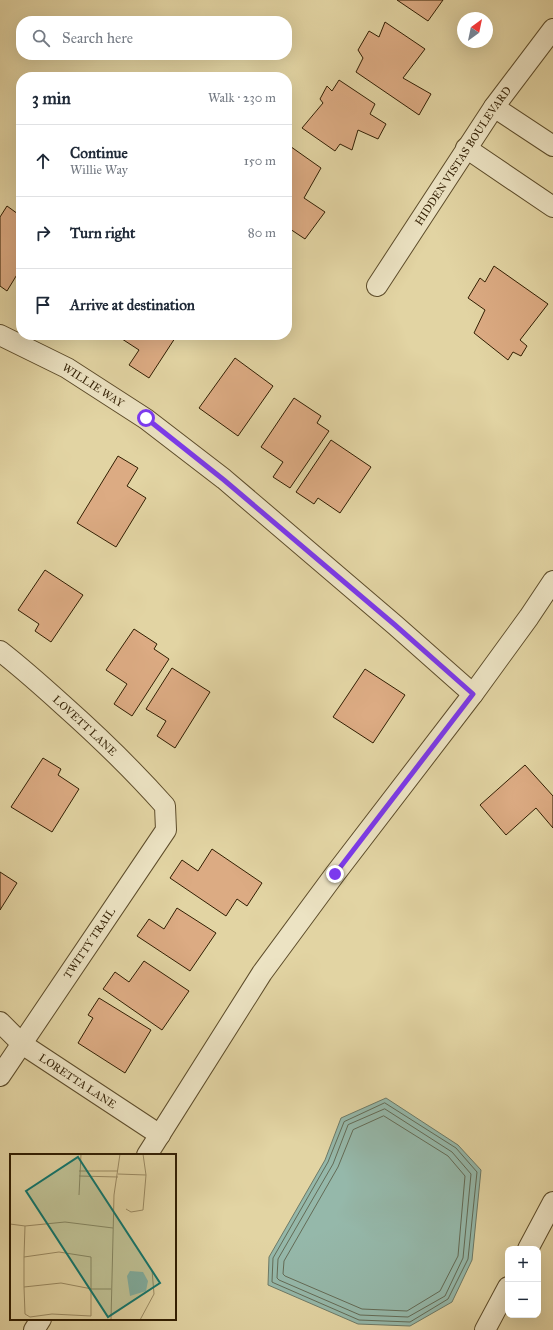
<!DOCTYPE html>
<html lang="en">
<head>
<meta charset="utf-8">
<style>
  body { margin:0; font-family:"IM FELL Great Primer",serif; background:#f6f6f7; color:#1f2937 }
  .controls { position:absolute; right:12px; bottom:12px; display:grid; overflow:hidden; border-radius:8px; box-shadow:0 4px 16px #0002 }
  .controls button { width:36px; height:36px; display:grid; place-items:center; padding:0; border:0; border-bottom:1px solid #e0e1e3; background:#fff; color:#1f2937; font:20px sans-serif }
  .compass { position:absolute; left:457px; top:12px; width:36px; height:36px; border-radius:50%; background:#fff; box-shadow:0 4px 16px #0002; rotate:33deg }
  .stop { position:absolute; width:12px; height:12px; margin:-9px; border:3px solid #7c3aed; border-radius:50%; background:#fff }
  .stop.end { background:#7c3aed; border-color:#fff; box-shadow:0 1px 4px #0008 }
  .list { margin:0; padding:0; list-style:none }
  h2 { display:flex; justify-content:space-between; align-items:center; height:52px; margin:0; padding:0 16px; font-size:17px }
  h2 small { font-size:13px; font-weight:400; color:#747a83 }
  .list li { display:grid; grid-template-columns:26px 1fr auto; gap:12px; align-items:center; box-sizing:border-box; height:72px; padding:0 16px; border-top:1px solid #e0e1e3 }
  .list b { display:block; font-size:15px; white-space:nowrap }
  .list p { margin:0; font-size:13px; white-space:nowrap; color:#747a83 }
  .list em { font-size:13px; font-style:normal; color:#747a83 }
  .icon { flex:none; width:22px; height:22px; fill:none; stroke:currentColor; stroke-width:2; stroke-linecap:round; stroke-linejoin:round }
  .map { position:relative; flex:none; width:553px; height:1330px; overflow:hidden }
  .search { position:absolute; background:#fff; box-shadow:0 4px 16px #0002; left:16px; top:16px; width:276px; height:44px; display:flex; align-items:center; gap:10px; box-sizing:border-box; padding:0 14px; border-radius:16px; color:#747a83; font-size:15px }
  .panel { position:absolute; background:#fff; box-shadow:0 4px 16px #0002; left:16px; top:72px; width:276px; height:268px; border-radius:16px }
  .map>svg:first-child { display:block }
  .water { fill:#95b8aa; stroke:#6d7a67 }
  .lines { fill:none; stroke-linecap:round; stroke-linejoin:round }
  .shore { stroke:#636b56; stroke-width:1 }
  .building { fill:#dcab83; stroke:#311e02 }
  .minor-casing { stroke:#5d4c2a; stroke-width:22 }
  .minor { stroke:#ece3c3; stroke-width:20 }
  .route { stroke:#7c3aed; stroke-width:5 }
  .labels { text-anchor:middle; stroke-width:3.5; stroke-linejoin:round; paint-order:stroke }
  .street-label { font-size:11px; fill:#311e02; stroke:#ece3c3 }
  .inset-road { fill:none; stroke:#9b8b63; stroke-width:1 }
  .view { fill:#0f766e; fill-opacity:0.15; stroke:#0f766e; stroke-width:2 }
  .inset-edge { fill:none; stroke:#311e02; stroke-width:2 }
</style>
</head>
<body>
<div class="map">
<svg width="553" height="1330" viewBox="0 0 553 1330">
  <rect width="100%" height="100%" fill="#e2d4a3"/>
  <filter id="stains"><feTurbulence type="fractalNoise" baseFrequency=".005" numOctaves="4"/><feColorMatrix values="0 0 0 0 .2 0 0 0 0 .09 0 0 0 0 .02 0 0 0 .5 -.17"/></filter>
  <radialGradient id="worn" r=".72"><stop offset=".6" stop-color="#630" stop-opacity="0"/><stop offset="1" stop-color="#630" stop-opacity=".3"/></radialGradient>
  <polygon class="water" points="386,1098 458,1145 481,1170 472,1260 452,1302 410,1326 358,1324 268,1285 269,1257 325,1160 341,1118"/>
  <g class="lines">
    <g class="shore">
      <polygon points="385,1103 456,1148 477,1172 468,1259 448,1299 410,1322 359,1320 274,1283 272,1282 273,1258 328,1162 344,1122"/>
      <polygon points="385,1109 452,1152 471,1174 463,1258 445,1296 408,1317 360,1315 279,1280 277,1278 278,1259 333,1164 348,1125"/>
      <polygon points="384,1116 448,1156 465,1176 458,1256 440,1291 407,1311 362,1309 285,1276 283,1274 284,1261 338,1167 353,1130"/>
    </g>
  </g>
  <g class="building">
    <polygon points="397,0 443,0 428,21"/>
    <polygon points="385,22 425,49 403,78 431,94 419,115 356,72 363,58 358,50 369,31 379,37"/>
    <polygon points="339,80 375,104 370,114 386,124 378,139 358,130 352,150 340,144 335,151 302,128 323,103 320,99 327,86 332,91"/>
    <polygon points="287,144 321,168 304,198 325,212 305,239 287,227"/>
    <polygon points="7,206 18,214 21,209 21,268 7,291 0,286 0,217"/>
    <polygon points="494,266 548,304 520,340 527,346 521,356 513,352 508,360 474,333 485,310 468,298 480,278 485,282"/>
    <polygon points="121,335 177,335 149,378 129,365 139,350 119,337"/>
    <polygon points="235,358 273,386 238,436 199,408"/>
    <polygon points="294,398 321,416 317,423 329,431 290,488 273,477 283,462 261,447"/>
    <polygon points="331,440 371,467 340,513 318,498 314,504 296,492"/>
    <polygon points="118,456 138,468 127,486 146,498 116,547 77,523"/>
    <polygon points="45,570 83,595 51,642 35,631 39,624 18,610"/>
    <polygon points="134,629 157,644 154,649 169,659 132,716 114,704 127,684 106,670"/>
    <polygon points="172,668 210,692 175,748 157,736 166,721 146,709"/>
    <polygon points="365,669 405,695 373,743 333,717"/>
    <polygon points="43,758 61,769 58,775 79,789 52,832 11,807"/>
    <polygon points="525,765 553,796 553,828 536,808 506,835 480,805"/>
    <polygon points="212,849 262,883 247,906 237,899 226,916 170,878 182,860 198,871"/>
    <polygon points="0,872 17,883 0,910"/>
    <polygon points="177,908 216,933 190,971 137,936 149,919 164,929"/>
    <polygon points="144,961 189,991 162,1030 103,989 115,972 129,982"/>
    <polygon points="99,998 151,1030 125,1073 78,1043 93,1018 88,1015"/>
  </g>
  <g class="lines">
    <defs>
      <g id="minor">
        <polyline points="494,107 553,146"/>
        <polyline points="466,148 553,207"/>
        <path id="s1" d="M377,286L494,107L553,29"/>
        <path id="s2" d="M0,335L67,368L146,419L224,479L395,625L473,694"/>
        <path id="s3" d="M0,651C22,668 42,686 63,705C99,737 133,770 165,806L166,830L0,1076"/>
        <path id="s4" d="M0,1022L22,1044L160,1135"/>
        <polyline points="147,1155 262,973 335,874 473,694 529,617 553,581"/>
        <polyline points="528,1249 553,1202"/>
        <polyline points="34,1330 41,1319"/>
        <polyline points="485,1330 508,1287"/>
      </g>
    </defs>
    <use href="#minor" class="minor-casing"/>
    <use href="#minor" class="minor"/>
  </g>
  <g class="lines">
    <polyline class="route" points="146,418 224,480 395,625 473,694 335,874"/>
  </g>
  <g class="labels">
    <g class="street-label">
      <text dy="4" stroke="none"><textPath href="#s1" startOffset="156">HIDDEN VISTAS BOULEVARD</textPath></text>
      <text dy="4" stroke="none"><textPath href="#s2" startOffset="106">WILLIE WAY</textPath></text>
      <text dy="4" stroke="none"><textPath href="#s3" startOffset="113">LOVETT LANE</textPath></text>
      <text transform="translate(89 943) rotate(-56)" y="4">TWITTY TRAIL</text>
      <text dy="4" stroke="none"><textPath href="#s4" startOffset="98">LORETTA LANE</textPath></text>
    </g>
  </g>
  <g transform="translate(10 1154)">
    <rect width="166" height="166" fill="#e2d4a3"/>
    <path d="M120,117L133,118L138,127L136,137L120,142L117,122Z" fill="#95b8aa"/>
    <path class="inset-road" d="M69,17H108M108,20L136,21M69,22L108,23M69,41L71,0M116,55L121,58L133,56L136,21L133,0M0,70L15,72L55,68L103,74M14,103L49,98L81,103V162L42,160L20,163L15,160L14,133V103L15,72M14,133L51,129L82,135H101M101,166L104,41L110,0M130,166L144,140L142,116"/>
    <path class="view" d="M68,3L150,129L98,163L16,37Z"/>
    <rect width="166" height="166" class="inset-edge"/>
  </g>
  <rect width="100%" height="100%" filter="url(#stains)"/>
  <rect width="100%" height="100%" fill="url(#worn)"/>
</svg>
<div class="controls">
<button>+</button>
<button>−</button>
</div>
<svg class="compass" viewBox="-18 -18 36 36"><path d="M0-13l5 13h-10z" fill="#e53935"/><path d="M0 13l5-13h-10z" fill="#747a83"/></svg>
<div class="stop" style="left:146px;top:418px"></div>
<div class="stop end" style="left:335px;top:874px"></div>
<div class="search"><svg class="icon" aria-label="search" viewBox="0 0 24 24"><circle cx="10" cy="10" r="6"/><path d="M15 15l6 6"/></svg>Search here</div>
<section class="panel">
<h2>3 min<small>Walk · 230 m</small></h2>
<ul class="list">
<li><svg class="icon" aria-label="ahead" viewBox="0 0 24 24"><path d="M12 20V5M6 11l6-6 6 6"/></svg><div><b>Continue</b><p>Willie Way</p></div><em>150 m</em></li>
<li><svg class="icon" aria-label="right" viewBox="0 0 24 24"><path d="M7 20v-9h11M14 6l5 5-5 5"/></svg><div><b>Turn right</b></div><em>80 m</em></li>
<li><svg class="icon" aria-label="arrive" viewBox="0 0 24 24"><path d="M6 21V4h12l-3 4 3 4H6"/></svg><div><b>Arrive at destination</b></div></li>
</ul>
</section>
</div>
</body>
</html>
